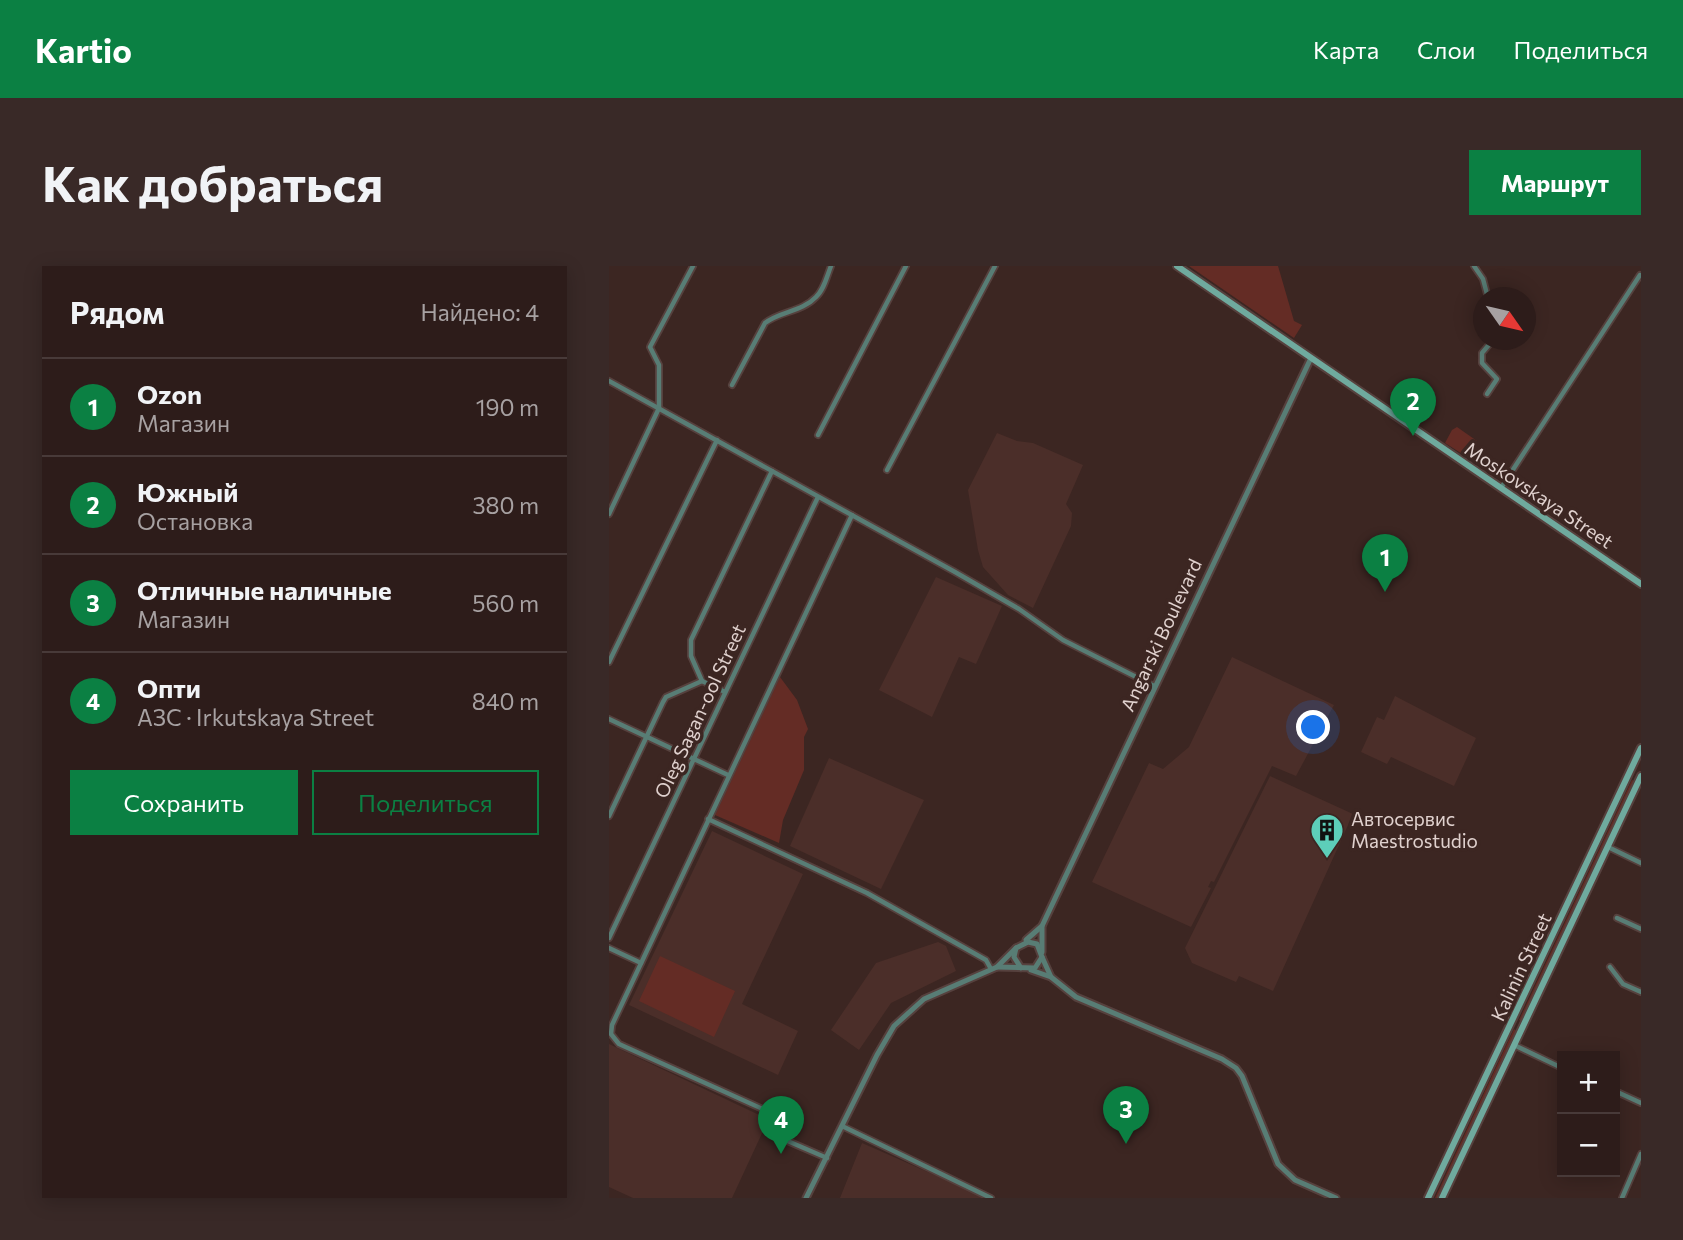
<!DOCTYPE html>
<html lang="ru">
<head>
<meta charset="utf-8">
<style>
  body { margin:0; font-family:Commissioner,sans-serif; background:#392927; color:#f1f3f6 }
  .controls { position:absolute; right:21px; bottom:21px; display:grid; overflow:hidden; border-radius:0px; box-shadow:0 4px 18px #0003 }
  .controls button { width:63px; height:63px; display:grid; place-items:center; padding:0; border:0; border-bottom:2px solid #483a39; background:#2d1c1a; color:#f1f3f6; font:35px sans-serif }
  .compass { position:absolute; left:864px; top:21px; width:63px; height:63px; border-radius:50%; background:#2d1c1a; box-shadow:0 4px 18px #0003; rotate:124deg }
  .you { position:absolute; left:705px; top:462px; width:24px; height:24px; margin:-18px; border:5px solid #fff; border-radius:50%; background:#1a73e8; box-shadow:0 0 0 10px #1a73e833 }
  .badge { display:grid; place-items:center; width:46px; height:46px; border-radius:50%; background:#0b8043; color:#fff; font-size:23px; font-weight:700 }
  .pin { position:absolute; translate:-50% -58px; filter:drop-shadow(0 2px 4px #0008) }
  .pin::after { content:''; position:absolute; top:37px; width:24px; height:21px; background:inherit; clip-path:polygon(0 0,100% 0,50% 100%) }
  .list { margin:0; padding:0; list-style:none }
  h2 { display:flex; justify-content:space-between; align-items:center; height:91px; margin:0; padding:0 28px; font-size:30px }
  h2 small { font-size:23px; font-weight:400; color:#a7a1a2 }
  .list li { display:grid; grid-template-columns:46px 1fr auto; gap:21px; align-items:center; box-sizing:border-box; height:98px; padding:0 28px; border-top:2px solid #483a39 }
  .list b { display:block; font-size:26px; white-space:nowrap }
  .list p { margin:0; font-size:23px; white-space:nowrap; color:#a7a1a2 }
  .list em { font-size:23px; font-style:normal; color:#a7a1a2 }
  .actions { display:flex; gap:14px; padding:21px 28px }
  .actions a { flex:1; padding:16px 0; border:2px solid #0b8043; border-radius:0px; text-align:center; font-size:24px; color:#0b8043 }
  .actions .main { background:#0b8043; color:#fff }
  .map { position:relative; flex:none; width:1032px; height:932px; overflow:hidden; border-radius:0px }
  header { display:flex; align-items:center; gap:42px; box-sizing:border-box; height:98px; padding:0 35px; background:#0b8043; color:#fff }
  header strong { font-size:33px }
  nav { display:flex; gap:38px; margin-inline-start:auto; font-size:24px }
  .intro { display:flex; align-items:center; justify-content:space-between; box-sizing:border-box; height:168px; padding:0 42px }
  h1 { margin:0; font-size:49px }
  .button { padding:18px 32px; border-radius:0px; background:#0b8043; color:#fff; font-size:24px; font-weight:700 }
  main { display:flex; gap:42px; padding:0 42px }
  aside { flex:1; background:#2d1c1a; border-radius:0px; box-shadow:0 4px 18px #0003 }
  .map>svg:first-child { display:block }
  .built { fill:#4b2e29 }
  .green { fill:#642c25 }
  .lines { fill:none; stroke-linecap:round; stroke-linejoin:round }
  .minor-casing { stroke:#56413e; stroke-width:8 }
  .tertiary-casing { stroke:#56413e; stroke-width:9 }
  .secondary-casing { stroke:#56413e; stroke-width:10 }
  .minor { stroke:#587d75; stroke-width:4.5 }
  .tertiary { stroke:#587d75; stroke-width:5 }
  .secondary { stroke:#6faa9e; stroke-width:6 }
  .labels { text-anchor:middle; stroke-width:7; stroke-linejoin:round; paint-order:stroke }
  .street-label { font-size:19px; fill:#e0d1ce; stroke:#3c2622 }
  .poi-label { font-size:19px; fill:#e0d1ce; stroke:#3c2622; text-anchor:start }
</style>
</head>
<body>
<header>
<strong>Kartio</strong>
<nav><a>Карта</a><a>Слои</a><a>Поделиться</a></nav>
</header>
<div class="intro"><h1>Как добраться</h1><a class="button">Маршрут</a></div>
<main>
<aside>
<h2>Рядом<small>Найдено: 4</small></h2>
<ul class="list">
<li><span class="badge">1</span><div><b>Ozon</b><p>Магазин</p></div><em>190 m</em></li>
<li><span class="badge">2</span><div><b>Южный</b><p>Остановка</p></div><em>380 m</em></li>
<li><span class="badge">3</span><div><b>Отличные наличные</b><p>Магазин</p></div><em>560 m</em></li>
<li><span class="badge">4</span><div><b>Опти</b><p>АЗС · Irkutskaya Street</p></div><em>840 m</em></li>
</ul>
<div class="actions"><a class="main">Сохранить</a><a>Поделиться</a></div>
</aside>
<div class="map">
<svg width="1032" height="932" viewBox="0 0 1032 932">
  <rect width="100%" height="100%" fill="#3c2622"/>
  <g class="built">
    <polygon points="388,167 408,175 424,177 474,199 457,238 463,247 462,260 424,342 399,329 374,301 369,284 359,224"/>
    <polygon points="327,311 393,340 367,398 350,391 323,451 270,424"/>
    <polygon points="623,391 725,439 687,510 663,500 605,616 602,615 599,621 602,622 582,661 483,616 540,497 554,503 580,481"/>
    <polygon points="786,430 867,472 845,520 782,491 778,498 752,486 768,451 775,454"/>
    <polygon points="220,492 315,534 272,623 181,580"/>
    <polygon points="661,510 744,548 664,725 630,710 627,716 583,697 576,682"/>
    <polygon points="103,565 194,608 133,738 189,765 169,809 20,739"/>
    <polygon points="329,676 337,680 347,705 282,737 250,784 222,764 267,697"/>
    <polygon points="0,778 163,855 158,864 155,863 123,932 24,932 0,921"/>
    <polygon points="253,877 378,932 231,932"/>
  </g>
  <g class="green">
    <polygon points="580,0 669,0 685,55 693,59 685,72"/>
    <polygon points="848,161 868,175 858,191 836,177 843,164"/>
    <polygon points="171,411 188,434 199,463 195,471 195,504 174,554 170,577 106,549"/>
    <polygon points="1023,514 1027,516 913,756 910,754"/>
    <polygon points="51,690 126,725 105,771 30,735"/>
    <polygon points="905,763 908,766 830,932 826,932"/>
  </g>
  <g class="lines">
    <defs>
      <g id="minor">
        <polyline points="865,0 874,13 879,32"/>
        <polyline points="0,115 346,306 410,343 454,374 545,420"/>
        <path d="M123,119L156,57C171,45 193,46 207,31C215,24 218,10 222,0"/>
        <polyline points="878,128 888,113 873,97 873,87 884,74"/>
        <polyline points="209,169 297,0"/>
        <polyline points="278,204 386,0"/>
        <polyline points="892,222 1031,9"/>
        <polyline points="0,248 50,142 50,99 41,81 84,0"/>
        <polyline points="0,396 108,174"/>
        <polyline points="93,415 116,426"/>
        <polyline points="0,453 119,509"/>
        <polyline points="0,550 54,436 57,431 93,415 82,390 82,374 163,205"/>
        <polyline points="99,553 258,627 377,694 382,703"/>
        <polyline points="999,581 1032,597"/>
        <polyline points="1008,652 1032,663"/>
        <polyline points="0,672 209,231"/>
        <polyline points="0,682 32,697"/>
        <polyline points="1001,701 1014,718 1032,726"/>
        <polyline points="905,779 953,802"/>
        <polyline points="1006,825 1032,837"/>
        <polyline points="233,860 382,932"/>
        <polyline points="218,892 167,870 163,849 158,845 10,778 2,768 3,759 243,249"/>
        <polyline points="1013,932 1032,888"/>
      </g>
      <g id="tertiary">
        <polyline points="417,674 433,660"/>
        <polyline points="433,686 433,660 702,92"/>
        <polyline points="433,691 442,711 467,731 613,793 627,802 633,810 669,898 686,914 727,932"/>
        <polyline points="388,701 426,702 433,691 428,678 419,676 407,682 405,691 412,702"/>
        <polyline points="422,704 442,711"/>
        <polyline points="197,932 268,789 285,760 315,733 388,701 407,682"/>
      </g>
      <g id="secondary">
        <polyline points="568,0 1032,318"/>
        <polyline points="819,932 1032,482"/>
        <polyline points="833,932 1032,510"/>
      </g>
    </defs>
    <use href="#minor" class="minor-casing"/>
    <use href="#tertiary" class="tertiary-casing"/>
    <use href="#secondary" class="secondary-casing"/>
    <use href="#minor" class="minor"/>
    <use href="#tertiary" class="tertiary"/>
    <use href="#secondary" class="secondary"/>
  </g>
  <defs>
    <symbol id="building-pin" viewBox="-11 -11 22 30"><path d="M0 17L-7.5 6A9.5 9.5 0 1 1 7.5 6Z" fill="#5dceb9" stroke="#3c2622"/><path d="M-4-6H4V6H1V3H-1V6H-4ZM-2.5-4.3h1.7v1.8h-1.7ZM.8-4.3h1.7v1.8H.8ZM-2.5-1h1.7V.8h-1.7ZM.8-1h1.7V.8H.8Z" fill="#111"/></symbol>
  </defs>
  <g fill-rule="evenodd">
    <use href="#building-pin" x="699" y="545" width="38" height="52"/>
  </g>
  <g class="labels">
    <g class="street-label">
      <text transform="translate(930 229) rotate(34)" y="7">Moskovskaya Street</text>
      <text transform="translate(552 369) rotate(-65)" y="7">Angarski Boulevard</text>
      <text transform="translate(91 445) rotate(-65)" y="7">Oleg Sagan-ool Street</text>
      <text transform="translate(912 701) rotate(-65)" y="7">Kalinin Street</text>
    </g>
    <g class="poi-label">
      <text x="742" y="560">Автосервис<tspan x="742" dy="22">Maestrostudio</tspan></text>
    </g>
  </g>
</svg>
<div class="controls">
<button>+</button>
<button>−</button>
</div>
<svg class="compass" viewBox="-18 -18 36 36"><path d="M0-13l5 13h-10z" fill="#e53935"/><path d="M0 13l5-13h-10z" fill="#a7a1a2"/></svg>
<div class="you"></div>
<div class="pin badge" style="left:776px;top:326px">1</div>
<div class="pin badge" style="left:804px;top:170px">2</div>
<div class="pin badge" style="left:517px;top:878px">3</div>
<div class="pin badge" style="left:172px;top:888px">4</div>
</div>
</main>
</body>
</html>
